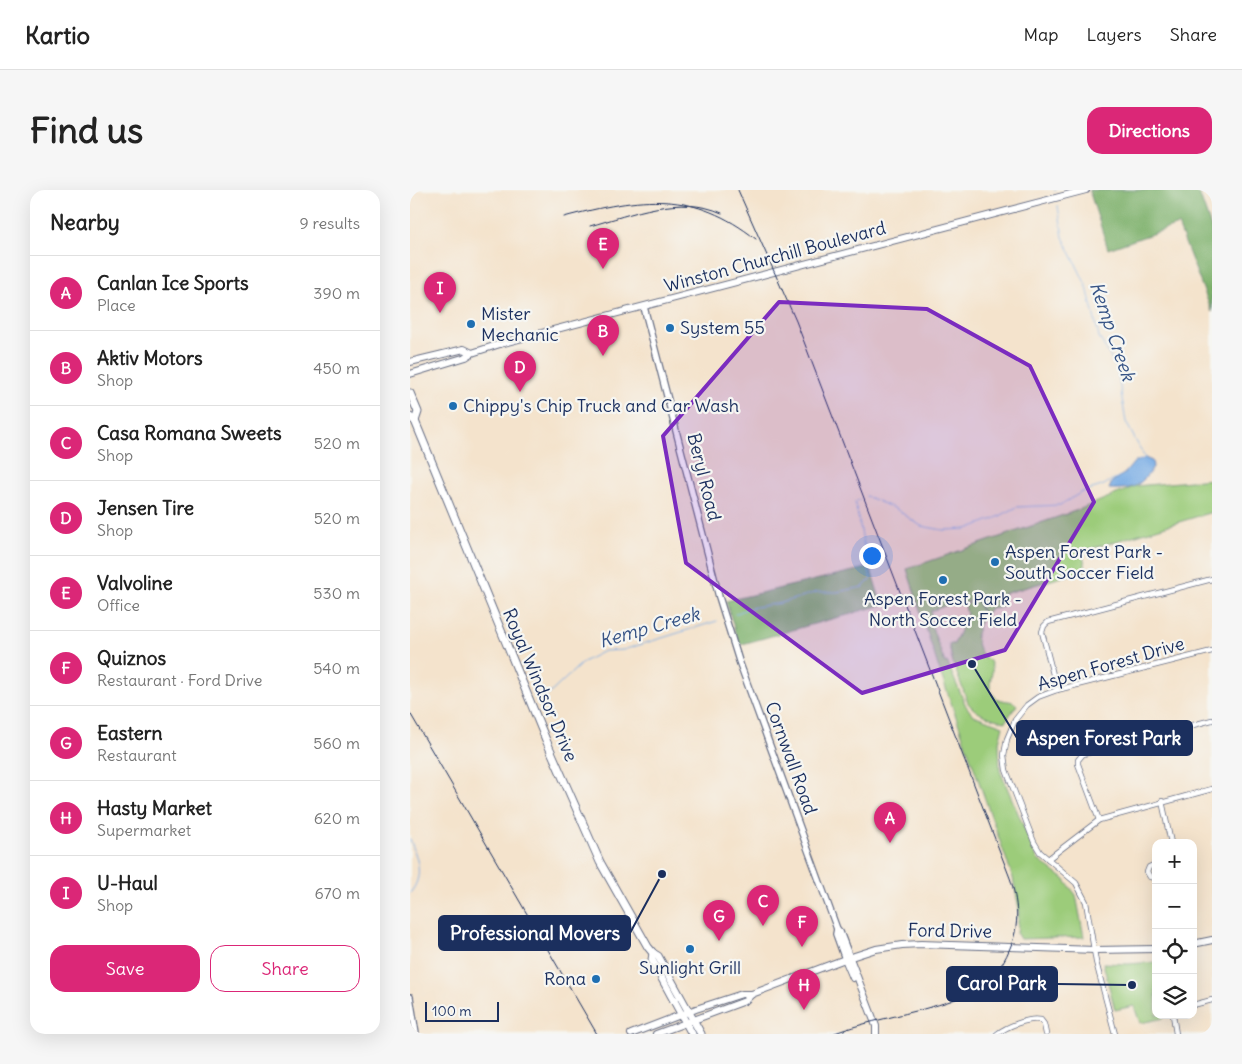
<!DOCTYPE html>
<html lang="en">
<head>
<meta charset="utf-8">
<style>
  body { margin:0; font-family:Delius,sans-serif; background:#f6f6f6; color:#222 }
  .controls { position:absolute; right:15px; bottom:15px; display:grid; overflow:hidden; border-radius:10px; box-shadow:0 5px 20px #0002 }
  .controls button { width:45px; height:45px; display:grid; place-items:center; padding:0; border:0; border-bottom:1px solid #e0e0e0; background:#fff; color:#222; font:25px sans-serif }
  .scale { position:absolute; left:15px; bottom:12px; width:74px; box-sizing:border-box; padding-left:5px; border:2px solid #1b2f5e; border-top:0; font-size:14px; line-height:18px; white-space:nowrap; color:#1b2f5e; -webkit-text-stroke:4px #f6f6f2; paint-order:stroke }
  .you { position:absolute; left:461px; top:365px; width:18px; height:18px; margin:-12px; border:4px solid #fff; border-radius:50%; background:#1a73e8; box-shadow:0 0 0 8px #1a73e833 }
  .badge { display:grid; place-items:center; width:32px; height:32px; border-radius:50%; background:#db2777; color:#fff; font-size:16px; font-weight:700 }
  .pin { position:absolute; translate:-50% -41px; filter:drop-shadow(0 1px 2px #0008) }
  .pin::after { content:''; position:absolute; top:26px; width:18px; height:15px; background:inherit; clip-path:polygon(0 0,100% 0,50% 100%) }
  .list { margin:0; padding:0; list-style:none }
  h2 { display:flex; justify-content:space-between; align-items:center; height:65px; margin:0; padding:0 20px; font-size:21px }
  h2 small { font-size:16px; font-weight:400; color:#767676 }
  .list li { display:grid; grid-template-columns:32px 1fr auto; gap:15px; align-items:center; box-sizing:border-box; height:75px; padding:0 20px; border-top:1px solid #e0e0e0 }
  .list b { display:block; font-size:19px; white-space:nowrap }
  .list p { margin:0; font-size:16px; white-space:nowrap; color:#767676 }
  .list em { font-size:16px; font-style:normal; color:#767676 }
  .actions { display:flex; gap:10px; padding:15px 20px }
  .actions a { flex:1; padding:11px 0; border:1px solid #db2777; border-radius:15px; text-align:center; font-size:18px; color:#db2777 }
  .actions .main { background:#db2777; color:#fff }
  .icon { flex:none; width:28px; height:28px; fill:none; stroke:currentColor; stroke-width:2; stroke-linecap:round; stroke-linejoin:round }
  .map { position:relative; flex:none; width:802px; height:844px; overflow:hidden; border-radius:15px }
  header { display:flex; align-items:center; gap:30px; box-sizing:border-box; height:70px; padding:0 25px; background:#fff; border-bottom:1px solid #e0e0e0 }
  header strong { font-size:24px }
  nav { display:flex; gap:28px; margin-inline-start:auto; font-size:18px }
  .intro { display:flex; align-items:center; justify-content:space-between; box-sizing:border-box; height:120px; padding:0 30px }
  h1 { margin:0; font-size:35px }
  .button { padding:12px 22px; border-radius:15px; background:#db2777; color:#fff; font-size:18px; font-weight:700 }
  main { display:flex; gap:30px; padding:0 30px }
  aside { flex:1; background:#fff; border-radius:15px; box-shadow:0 5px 20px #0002 }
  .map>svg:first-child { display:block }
  .green { fill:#9ccc7a; stroke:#5c7e6c }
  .forest { fill:#7db06a; stroke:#4c7064 }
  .water { fill:#77abe4; stroke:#496da1 }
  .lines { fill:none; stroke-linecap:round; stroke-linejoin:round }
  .stream { stroke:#77abe4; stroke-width:1 }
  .minor-casing { stroke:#676e84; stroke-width:6 }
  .tertiary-casing { stroke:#676e84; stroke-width:8 }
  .secondary-casing { stroke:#676e84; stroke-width:8 }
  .primary-casing { stroke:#676e84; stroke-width:9 }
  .minor { stroke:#fff; stroke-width:4.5 }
  .tertiary { stroke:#fff; stroke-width:5.5 }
  .secondary { stroke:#fff; stroke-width:6 }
  .primary { stroke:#fff; stroke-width:7 }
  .rail { stroke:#1b2f5e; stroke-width:1 }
  .marked { fill:#7b2cbf; fill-opacity:0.2; stroke:#7b2cbf; stroke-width:4; stroke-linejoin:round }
  .poi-dot { fill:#1f6fb2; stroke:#f6f6f2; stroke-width:2 }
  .labels { text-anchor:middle; stroke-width:4.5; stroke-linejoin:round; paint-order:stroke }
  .street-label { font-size:18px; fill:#1b2f5e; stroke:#f6f6f2 }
  .poi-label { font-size:18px; fill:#1b2f5e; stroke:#f6f6f2; text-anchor:start }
  .water-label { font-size:19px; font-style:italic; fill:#375486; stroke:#f6f6f2 }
  .leader { fill:none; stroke:#1b2f5e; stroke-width:2 }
  .callout-dot { fill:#1b2f5e; stroke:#f6f6f2; stroke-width:2 }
  .callout { fill:#1b2f5e; stroke:#1b2f5e; stroke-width:2 }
  .callout-label { font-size:19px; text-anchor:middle; font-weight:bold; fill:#fff }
</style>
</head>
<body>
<header>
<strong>Kartio</strong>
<nav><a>Map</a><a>Layers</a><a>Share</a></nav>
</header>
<div class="intro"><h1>Find us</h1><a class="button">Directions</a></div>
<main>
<aside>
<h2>Nearby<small>9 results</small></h2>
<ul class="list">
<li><span class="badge">A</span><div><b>Canlan Ice Sports</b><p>Place</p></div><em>390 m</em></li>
<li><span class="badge">B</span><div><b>Aktiv Motors</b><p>Shop</p></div><em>450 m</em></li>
<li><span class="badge">C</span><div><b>Casa Romana Sweets</b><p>Shop</p></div><em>520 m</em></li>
<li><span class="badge">D</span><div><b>Jensen Tire</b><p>Shop</p></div><em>520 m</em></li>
<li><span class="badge">E</span><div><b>Valvoline</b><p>Office</p></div><em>530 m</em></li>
<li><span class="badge">F</span><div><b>Quiznos</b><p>Restaurant · Ford Drive</p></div><em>540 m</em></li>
<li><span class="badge">G</span><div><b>Eastern</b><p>Restaurant</p></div><em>560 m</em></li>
<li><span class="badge">H</span><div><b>Hasty Market</b><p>Supermarket</p></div><em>620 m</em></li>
<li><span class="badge">I</span><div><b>U-Haul</b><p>Shop</p></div><em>670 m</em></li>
</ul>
<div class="actions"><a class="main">Save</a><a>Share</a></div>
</aside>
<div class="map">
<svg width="802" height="844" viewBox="0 0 802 844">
  <rect width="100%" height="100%" fill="#f6f6f2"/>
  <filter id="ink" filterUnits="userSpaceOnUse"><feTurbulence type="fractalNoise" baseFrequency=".02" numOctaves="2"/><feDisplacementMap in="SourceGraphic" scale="10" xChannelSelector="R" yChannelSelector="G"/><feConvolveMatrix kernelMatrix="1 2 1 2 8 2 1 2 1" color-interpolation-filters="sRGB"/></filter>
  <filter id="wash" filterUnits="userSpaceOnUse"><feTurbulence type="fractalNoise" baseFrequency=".0096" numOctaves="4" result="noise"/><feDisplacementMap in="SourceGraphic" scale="20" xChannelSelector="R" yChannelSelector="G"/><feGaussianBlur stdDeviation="1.12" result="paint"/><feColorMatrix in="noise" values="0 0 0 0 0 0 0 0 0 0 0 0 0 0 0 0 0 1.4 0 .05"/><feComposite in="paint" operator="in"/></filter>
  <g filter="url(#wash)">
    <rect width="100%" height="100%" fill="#f4e3cc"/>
    <g class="green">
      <polygon points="802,289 802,322 680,359 672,360 676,380 593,404 592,417 580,418 574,426 567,408 550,415 548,411 521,421 522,426 518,427 535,473 537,472 556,516 563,525 593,536 589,552 590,581 628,670 654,689 666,705 674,747 610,749 607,744 609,719 603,688 528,476 497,379 668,320 726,296"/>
      <path d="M567,410L573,427C563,442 564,461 580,471C581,474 583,479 582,483C580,493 577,502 588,509C594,512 601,509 607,515L595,532C581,528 567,525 558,513L542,470L539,454H544L557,425L555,415Z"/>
      <polygon points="746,772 746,825 755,825 754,828 730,833 724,816 705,820 693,773 718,774"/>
    </g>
    <g class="forest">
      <polygon points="679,0 788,0 802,40 802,122 768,35 698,59"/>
      <polygon points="460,377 472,415 329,455 316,411"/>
    </g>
    <path class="water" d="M735,268L742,271L743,277C731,296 723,300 699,299L702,292L715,283L725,271H729Z"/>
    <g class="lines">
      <g class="stream">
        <polyline points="645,0 645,1"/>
        <polyline points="648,16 653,47 677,97 689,147 707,179 716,232 735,268 728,271"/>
        <polyline points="456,306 486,319 511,336 533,340 557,339 586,328 607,317 650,315 672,302 692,296 710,286"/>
        <polyline points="325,424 339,418 371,413 407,402 427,402 453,397 461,389 445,312 451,309"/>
        <polyline points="134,509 173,472 194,461 213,460 307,431"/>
        <path d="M0,649C7,668 15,686 0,703"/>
      </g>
    </g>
  </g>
  <g filter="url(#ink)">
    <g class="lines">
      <defs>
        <g id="minor">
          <polyline points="647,500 632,442 634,436 638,432 802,389"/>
          <polyline points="752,611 761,653"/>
          <polyline points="689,630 668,574 668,570 673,564 802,530"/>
          <polyline points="638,669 689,630 802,599"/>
          <polyline points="746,674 739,677 737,682 740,687 746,688"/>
          <polyline points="783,815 802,810"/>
          <polyline points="763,825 766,844"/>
          <path d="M587,844C596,837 619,827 631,830L634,834L636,844"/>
          <polyline points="705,844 686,772 676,712 666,693 630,662 624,652 596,580 594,565 597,549 605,530 617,515 628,507 647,500 802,461"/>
        </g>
        <g id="tertiary">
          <polyline points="234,117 309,407 329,471 427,739 426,744 435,769"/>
          <polyline points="427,739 430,742 440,768"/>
          <polyline points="0,807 6,844"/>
        </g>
        <g id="secondary">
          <polyline points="0,172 54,159 62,163"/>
          <polyline points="0,184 56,167 62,163 90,154 676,0"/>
          <polyline points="783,754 802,750"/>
          <polyline points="440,768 466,836 466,844"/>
          <polyline points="435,769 443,788"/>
          <polyline points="221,844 286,819 332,804 342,804 435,769 466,759 492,755 511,754 685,760 746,759"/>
          <polyline points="246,844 335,811 342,804"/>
        </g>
        <g id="primary">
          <polyline points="0,203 8,222 5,231"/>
          <polyline points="0,227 5,231 136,550 190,672 238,757 243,763 248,766 291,844"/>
          <polyline points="243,763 242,770 282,844"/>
        </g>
      </defs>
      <use href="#minor" class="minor-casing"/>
      <use href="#tertiary" class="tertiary-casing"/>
      <use href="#secondary" class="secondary-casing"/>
      <use href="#primary" class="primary-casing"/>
      <use href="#minor" class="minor"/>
      <use href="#tertiary" class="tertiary"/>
      <use href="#secondary" class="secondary"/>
      <use href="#primary" class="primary"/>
      <g class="rail">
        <path d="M328,0L386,131L600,688C608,711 610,735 600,758C583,801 547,810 506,821C478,828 449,834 422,844"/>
        <path d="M154,27C232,6 284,0 346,49"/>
        <path d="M180,36C223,24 269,4 312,23"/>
        <polyline points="0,523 187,844"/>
      </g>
    </g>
  </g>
  <path class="marked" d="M369,112L517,119L620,176L684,312L595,460L452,503L276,373L253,246Z"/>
  <g class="poi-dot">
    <circle cx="61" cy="134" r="5"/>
    <circle cx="260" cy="138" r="5"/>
    <circle cx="43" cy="216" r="5"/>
    <circle cx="585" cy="372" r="5"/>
    <circle cx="533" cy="390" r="5"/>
    <circle cx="280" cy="759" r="5"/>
    <circle cx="186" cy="789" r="5"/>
  </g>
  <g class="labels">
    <g class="street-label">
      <text transform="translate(365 67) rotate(-15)" y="6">Winston Churchill Boulevard</text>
      <text transform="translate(294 287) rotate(76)" y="6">Beryl Road</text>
      <text transform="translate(701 474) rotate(-16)" y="6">Aspen Forest Drive</text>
      <text transform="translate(130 495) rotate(67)" y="6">Royal Windsor Drive</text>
      <text transform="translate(381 568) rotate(70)" y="6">Cornwall Road</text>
      <text transform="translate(540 741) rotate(1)" y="6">Ford Drive</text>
    </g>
    <g class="poi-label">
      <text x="71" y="130">Mister<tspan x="71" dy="21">Mechanic</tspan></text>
      <text x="270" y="144">System 55</text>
      <text x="53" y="222">Chippy's Chip Truck and Car Wash</text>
      <text x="595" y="368">Aspen Forest Park -<tspan x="595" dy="21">South Soccer Field</tspan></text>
      <text x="533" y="415" text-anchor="middle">Aspen Forest Park -<tspan x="533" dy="21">North Soccer Field</tspan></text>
      <text x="280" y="784" text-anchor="middle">Sunlight Grill</text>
      <text x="176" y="795" text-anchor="end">Rona</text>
    </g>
    <g class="water-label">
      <text transform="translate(703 141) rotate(71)" y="7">Kemp Creek</text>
      <text transform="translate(239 437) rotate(-16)" y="7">Kemp Creek</text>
    </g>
  </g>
  <path class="leader" d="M562 474L607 548M252 684L220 743M722 795L647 794"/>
  <g class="callout-dot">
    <circle cx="562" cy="474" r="5"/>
    <circle cx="252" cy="684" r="5"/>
    <circle cx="722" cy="795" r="5"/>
  </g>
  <g class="callout">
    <rect x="607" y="531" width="175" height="34" rx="5"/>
    <rect x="29" y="726" width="191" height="34" rx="5"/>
    <rect x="537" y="777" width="110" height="34" rx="5"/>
  </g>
  <g class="callout-label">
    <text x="694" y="555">Aspen Forest Park</text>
    <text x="125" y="750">Professional Movers</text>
    <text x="592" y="800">Carol Park</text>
  </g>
</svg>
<div class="controls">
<button>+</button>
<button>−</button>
<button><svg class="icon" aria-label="locate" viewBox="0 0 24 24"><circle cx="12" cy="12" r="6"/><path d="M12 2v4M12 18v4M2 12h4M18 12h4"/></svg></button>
<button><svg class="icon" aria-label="layers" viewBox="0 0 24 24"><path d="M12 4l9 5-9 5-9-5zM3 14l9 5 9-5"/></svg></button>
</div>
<div class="scale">100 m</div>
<div class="you"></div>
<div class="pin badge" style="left:480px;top:653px">A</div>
<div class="pin badge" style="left:193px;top:166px">B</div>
<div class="pin badge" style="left:353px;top:736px">C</div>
<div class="pin badge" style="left:110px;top:202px">D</div>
<div class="pin badge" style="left:193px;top:79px">E</div>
<div class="pin badge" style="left:392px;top:757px">F</div>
<div class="pin badge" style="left:309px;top:751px">G</div>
<div class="pin badge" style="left:394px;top:820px">H</div>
<div class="pin badge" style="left:30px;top:123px">I</div>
</div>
</main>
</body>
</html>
